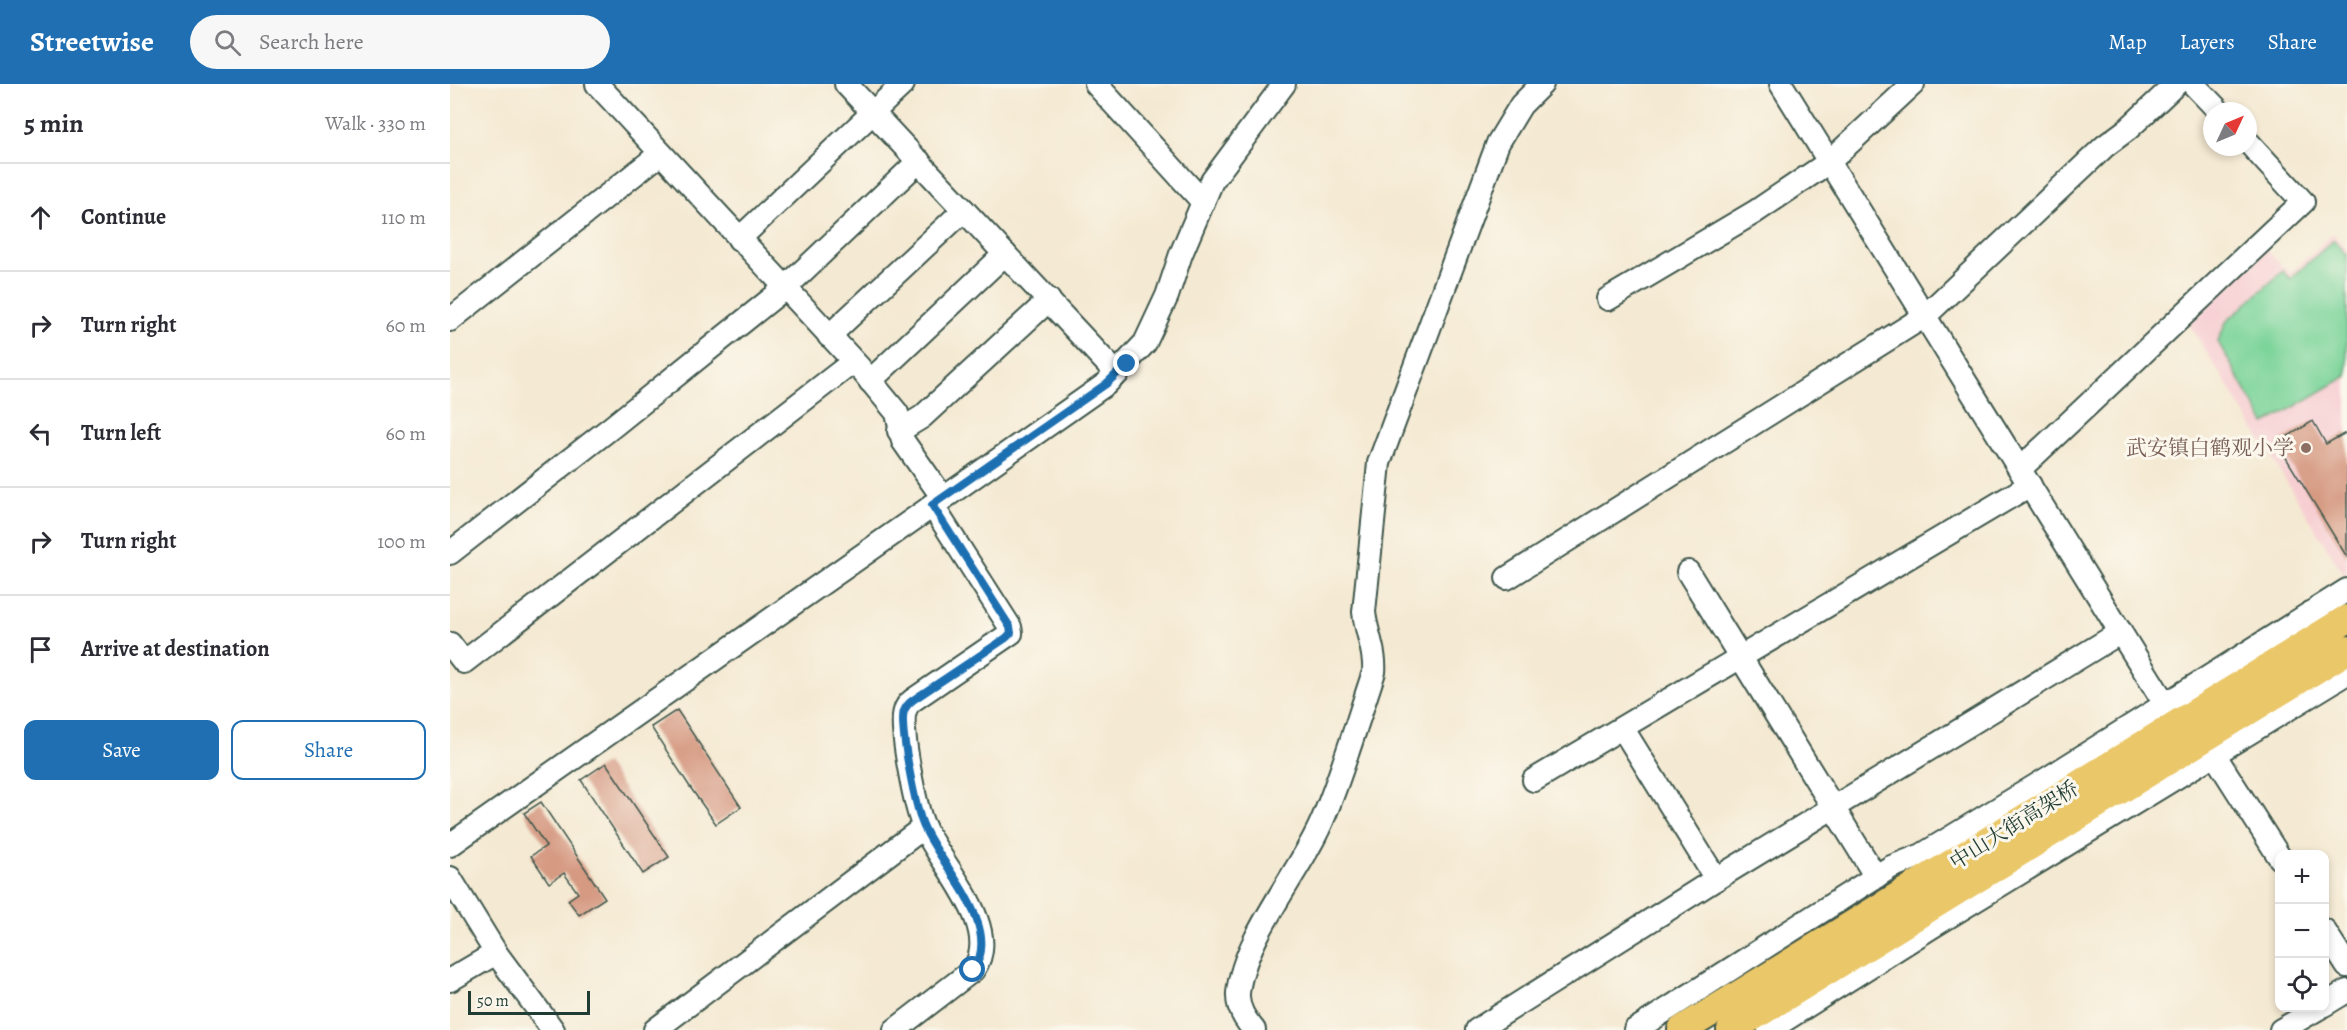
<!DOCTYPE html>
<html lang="en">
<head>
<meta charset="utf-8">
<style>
  body { margin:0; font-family:Alegreya,"Noto Serif SC",serif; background:#f7f7f7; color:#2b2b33 }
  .controls { position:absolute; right:18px; bottom:18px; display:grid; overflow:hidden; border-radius:12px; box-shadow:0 3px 9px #0003 }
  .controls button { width:54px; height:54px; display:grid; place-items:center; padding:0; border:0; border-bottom:2px solid #e1e1e2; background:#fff; color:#2b2b33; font:30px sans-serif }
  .compass { position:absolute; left:1753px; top:18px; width:54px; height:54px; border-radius:50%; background:#fff; box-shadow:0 3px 9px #0003; rotate:46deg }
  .scale { position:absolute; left:18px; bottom:15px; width:122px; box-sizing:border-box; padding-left:6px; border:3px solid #1f3d34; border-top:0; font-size:16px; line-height:21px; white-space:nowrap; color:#1f3d34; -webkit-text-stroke:4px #fbf7ec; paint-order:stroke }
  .stop { position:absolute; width:18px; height:18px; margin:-14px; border:4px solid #1f6fb2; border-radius:50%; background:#fff }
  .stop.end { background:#1f6fb2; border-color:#fff; box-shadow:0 2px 6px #0008 }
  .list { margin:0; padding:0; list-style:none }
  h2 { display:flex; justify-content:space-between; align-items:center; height:78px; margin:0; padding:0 24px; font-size:26px }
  h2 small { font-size:20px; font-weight:400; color:#7c7c81 }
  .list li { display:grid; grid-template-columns:39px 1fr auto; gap:18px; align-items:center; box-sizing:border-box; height:108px; padding:0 24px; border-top:2px solid #e1e1e2 }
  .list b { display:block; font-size:22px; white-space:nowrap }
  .list em { font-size:20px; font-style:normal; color:#7c7c81 }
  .actions { display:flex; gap:12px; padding:18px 24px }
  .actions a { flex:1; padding:14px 0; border:2px solid #1f6fb2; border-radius:12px; text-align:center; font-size:21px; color:#1f6fb2 }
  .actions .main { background:#1f6fb2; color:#fff }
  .icon { flex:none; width:33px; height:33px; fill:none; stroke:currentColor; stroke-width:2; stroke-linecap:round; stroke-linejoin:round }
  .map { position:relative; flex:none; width:1897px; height:946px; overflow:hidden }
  header { display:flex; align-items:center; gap:36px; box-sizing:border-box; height:84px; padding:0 30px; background:#1f6fb2; color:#fff }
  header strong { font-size:28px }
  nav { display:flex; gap:33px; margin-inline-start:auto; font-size:21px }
  .search { width:420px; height:54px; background:#f7f7f7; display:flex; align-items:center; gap:15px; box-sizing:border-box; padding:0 21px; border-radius:33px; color:#7c7c81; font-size:22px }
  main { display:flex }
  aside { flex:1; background:#fff }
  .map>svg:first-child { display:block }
  .built { fill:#f7cfd3 }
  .green { fill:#7cd49a; stroke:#4e8867; stroke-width:1.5 }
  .building { fill:#d69a82 }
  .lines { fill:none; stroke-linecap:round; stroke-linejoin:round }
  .minor-casing { stroke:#3f574c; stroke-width:26 }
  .major-casing { stroke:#3f574c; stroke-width:32 }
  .minor { stroke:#fff; stroke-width:22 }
  .major { stroke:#eac769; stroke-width:28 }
  .route { stroke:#1f6fb2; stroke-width:8 }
  .education-dot { fill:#8d6e63; stroke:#fbf7ec; stroke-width:2 }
  .labels { text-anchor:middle; stroke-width:6; stroke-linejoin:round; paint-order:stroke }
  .education-label { font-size:21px; fill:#785e54; stroke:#fbf7ec; text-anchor:end }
  .street-label { font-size:21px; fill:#1f3d34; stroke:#fbf7ec }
</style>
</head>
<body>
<header>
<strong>Streetwise</strong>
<div class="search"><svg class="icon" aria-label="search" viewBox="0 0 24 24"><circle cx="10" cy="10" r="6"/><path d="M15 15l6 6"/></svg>Search here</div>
<nav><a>Map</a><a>Layers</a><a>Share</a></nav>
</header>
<main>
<aside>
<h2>5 min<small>Walk · 330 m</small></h2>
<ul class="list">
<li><svg class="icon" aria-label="ahead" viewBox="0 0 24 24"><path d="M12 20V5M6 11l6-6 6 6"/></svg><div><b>Continue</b></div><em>110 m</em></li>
<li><svg class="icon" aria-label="right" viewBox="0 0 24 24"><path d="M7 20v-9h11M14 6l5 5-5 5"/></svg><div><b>Turn right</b></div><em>60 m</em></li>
<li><svg class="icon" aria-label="left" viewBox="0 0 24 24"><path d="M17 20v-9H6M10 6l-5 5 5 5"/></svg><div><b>Turn left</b></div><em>60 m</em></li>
<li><svg class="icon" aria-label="right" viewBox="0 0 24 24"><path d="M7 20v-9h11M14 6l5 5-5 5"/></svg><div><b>Turn right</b></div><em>100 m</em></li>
<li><svg class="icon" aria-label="arrive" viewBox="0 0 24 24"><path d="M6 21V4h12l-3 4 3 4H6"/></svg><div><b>Arrive at destination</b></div></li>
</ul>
<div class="actions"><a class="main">Save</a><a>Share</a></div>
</aside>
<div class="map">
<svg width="1897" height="946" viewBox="0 0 1897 946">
  <rect width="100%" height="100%" fill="#fbf7ec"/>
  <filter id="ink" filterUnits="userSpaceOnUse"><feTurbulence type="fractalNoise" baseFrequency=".0167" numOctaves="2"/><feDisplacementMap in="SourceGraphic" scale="12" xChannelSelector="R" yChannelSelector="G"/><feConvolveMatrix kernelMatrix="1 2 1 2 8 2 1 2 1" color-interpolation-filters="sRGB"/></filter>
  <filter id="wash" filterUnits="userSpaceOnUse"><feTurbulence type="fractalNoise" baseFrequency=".008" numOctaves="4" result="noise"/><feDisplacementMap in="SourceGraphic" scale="24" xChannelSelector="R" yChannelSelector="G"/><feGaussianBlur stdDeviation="1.35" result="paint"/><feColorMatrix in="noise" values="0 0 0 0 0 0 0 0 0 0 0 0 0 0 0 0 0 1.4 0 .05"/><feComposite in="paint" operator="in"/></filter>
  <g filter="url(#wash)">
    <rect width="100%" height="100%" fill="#f4e9d2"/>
    <polygon class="built" points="1883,149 1897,166 1897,489 1894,491 1738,238 1815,164 1840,190"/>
    <polygon class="green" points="1884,156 1897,172 1897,292 1815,340 1768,258 1776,238 1833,187 1840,195"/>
    <g id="blocks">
      <g class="building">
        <polygon points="1863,337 1876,360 1897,348 1897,473 1827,359"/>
        <polygon points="227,626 291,723 266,740 240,703 201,643"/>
        <polygon points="156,679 219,773 193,790 131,696"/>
        <polygon points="91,718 155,814 129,831 118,816 128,809 114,789 99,799 81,772 96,762 74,729"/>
      </g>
    </g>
  </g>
  <g filter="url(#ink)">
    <use href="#blocks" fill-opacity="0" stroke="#3f574c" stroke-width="1.5"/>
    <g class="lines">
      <defs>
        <g id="minor">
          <polyline points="147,0 409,283 447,329 453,357 493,414"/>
          <polyline points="396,0 667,290"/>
          <polyline points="646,0 753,118"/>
          <polyline points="1331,0 1715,620"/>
          <polyline points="1743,0 1769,27"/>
          <polyline points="289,155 453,0"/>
          <polyline points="1158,215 1305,128 1379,78 1463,0"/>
          <polyline points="0,236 210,70"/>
          <polyline points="379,252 514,126"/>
          <polyline points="420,297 555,170"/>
          <polyline points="449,347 472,333 599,216"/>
          <polyline points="1570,385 1853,118 1798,58"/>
          <polyline points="0,469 162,343 335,204 469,77"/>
          <polyline points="1238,488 1426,793"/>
          <polyline points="1057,494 1475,232 1655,62 1678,45 1726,0"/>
          <polyline points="0,560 14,578 403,278"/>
          <polyline points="1173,645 1266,795"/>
          <polyline points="1764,670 1830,774"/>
          <polyline points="1084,696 1580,401"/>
          <polyline points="0,761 656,300 695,259 717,212 731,170 762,97 834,0"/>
          <polyline points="0,794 46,869 103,946"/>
          <polyline points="1874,846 1897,882"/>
          <polyline points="0,896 46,869"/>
          <polyline points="1874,921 1897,907"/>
          <polyline points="205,946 474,743"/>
          <path d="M445,946L523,886C554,845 491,782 474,743C466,726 449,643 455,627C456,622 459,619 463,616L561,549L560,543L482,421"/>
          <path d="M804,946C795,936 787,923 788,909C794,851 853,786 875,730C894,684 908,635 924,588C926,568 916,548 914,528L929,379L1048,59L1071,21L1092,0"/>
          <polyline points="1027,946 1266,795 1671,548"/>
          <polyline points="1185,946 1441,783 1472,771 1595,696 1897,506"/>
          <polyline points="1319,946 1480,844 1897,589"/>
          <polyline points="1831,946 1869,924"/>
        </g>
        <g id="major">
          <polyline points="1232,946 1897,535"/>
          <polyline points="1281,946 1897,566"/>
        </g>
      </defs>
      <use href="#minor" class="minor-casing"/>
      <use href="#major" class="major-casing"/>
      <use href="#minor" class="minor"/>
      <use href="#major" class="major"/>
    </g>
  </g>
  <g class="lines" filter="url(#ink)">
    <path class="route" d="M523,886C554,844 491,782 474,743C466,726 449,643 454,627C456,622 459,619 463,616L556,554L561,549L560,543L482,421L656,300L677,280"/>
  </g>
  <circle class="education-dot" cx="1856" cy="364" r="6"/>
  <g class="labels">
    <g class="education-label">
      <text x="1844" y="371">武安镇白鹤观小学</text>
    </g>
    <g class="street-label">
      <text transform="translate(1564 741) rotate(-32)" y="7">中山大街高架桥</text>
    </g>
  </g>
</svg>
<div class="controls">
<button>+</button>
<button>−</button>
<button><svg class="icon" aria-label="locate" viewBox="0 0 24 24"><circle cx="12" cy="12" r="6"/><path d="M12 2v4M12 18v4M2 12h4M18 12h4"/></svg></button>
</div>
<svg class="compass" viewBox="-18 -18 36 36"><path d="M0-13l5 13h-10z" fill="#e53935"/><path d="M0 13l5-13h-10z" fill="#7c7c81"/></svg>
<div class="scale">50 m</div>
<div class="stop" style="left:523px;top:886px"></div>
<div class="stop end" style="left:677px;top:280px"></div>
</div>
</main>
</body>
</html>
